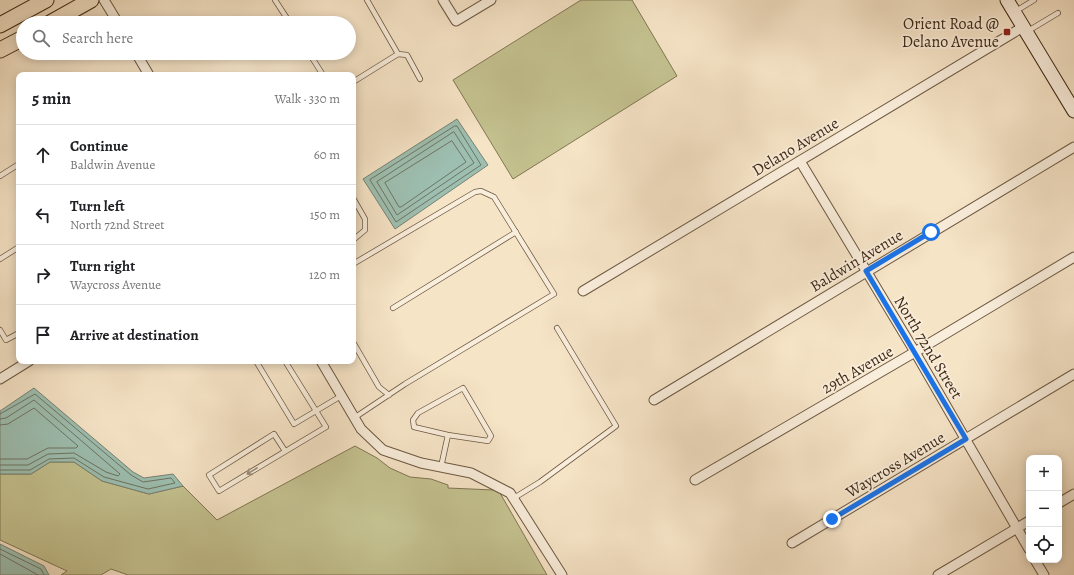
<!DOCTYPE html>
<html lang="en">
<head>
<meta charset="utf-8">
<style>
  body { margin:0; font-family:Alegreya,serif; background:#f6f6f6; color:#202124 }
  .controls { position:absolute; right:12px; bottom:12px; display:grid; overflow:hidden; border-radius:8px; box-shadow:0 2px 10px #0003 }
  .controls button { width:36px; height:36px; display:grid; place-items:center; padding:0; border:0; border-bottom:1px solid #e0e0e0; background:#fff; color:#202124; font:20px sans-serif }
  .stop { position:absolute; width:12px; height:12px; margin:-9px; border:3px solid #1a73e8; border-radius:50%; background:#fff }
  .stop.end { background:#1a73e8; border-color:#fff; box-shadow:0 1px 4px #0008 }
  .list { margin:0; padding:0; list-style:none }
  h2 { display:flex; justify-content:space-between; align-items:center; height:52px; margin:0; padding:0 16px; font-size:17px }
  h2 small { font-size:13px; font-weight:400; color:#757577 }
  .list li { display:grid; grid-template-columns:26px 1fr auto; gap:12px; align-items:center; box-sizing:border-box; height:60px; padding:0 16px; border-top:1px solid #e0e0e0 }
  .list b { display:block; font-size:15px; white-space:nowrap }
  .list p { margin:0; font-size:13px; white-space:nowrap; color:#757577 }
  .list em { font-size:13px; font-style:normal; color:#757577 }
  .icon { flex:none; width:22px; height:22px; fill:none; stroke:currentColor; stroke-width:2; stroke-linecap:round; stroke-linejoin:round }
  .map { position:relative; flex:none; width:1074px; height:575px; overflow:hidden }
  .search { position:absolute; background:#fff; box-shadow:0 2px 10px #0003; left:16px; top:16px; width:340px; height:44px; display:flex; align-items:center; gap:10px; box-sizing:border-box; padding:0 14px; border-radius:22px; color:#757577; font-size:15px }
  .panel { position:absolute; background:#fff; box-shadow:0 2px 10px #0003; left:16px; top:72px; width:340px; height:292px; border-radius:8px }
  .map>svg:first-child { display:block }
  .green { fill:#c4c290; stroke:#817652 }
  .water { fill:#9dbfb1; stroke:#778372 }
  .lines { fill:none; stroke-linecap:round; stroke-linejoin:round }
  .shore { stroke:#6e7462; stroke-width:1 }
  .lane-casing { stroke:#6c5841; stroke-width:6 }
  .street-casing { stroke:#6c5841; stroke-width:11 }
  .secondary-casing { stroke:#3e2914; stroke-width:15 }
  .primary-casing { stroke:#3e2914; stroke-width:17 }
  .lane { stroke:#f9eddb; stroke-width:4.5 }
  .street { stroke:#f9eddb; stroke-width:9 }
  .secondary { stroke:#f9eddb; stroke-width:13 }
  .primary { stroke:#f6e4c7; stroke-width:15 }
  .oneway { stroke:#9c8b78 }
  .route { stroke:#1a73e8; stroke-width:5 }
  .poi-dot { fill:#8f2418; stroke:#f9eddb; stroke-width:1.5 }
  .labels { text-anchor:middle; stroke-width:3.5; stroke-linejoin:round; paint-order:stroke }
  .poi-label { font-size:16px; fill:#3e2914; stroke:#f9eddb; text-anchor:end }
  .street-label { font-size:16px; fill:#3e2914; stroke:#f9eddb }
</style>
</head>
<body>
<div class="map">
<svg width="1074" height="575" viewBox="0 0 1074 575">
  <rect width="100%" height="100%" fill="#f6e4c7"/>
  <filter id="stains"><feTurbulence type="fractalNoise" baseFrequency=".005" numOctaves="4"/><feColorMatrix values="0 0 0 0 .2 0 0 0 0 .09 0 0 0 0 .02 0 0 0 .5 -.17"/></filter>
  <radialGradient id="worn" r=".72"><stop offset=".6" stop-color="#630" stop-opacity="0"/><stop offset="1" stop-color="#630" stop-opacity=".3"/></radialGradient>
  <g class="green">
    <polygon points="581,0 632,0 677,76 513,179 453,80"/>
    <polygon points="355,446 377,458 390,468 410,477 431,479 448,485 448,488 494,490 500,493 547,575 128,575 111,569 101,575 61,575 67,571 0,540 0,474 31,474 50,462 74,462 102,481 149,494 183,486 217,520"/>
  </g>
  <g class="water">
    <polygon points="457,119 488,165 395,229 363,179"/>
    <polygon points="34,388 133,472 144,478 173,474 183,486 149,494 102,481 74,462 50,462 31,474 0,474 0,411"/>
    <polygon points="0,544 44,566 49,575 0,575"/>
  </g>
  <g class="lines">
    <g class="shore">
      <polygon points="455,126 457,126 481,165 396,222 370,180"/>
      <polygon points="454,132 474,163 397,215 377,182"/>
      <polygon points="452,141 466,162 401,207 399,207 385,183"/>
      <polyline points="0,414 35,394 131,475 143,482 171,478 175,483 148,489 104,477 74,458 49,459 30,470 0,470"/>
      <polyline points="0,419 6,418 34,400 120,474 118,476 106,472 74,453 48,454 28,465 0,465"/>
      <polyline points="0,425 8,424 34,408 78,446 76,448 48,448 27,459 0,459"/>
      <polyline points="0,549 41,569 44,575"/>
      <polyline points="0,554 38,575"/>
    </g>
    <defs>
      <g id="lane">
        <polyline points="275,0 290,23"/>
        <polyline points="367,0 398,54"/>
        <polyline points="1016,11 1034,0"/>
        <polyline points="1028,31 1058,13"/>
        <polyline points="309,53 323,75"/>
        <polyline points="353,82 398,54 407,55 420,79"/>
        <polyline points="0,176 19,164"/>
        <polyline points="353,198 365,219 365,230 353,240"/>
        <polyline points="0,259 19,247"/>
        <polyline points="353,264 475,192 481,191 494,197 554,294 405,384 354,418"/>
        <polyline points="393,308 516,232"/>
        <polyline points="0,330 6,340 19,333"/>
        <polyline points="353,342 379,387 389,395"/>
        <polyline points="256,361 294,424 341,396"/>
        <polyline points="285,451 274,434 209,475 219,491 326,427 285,361"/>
        <polyline points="441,467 448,435 414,427 413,420 418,413 463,388 491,436 488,441 448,435"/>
        <polyline points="514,498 540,482 616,426 557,328"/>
      </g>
      <g id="street">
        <polyline points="104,0 118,23"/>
        <polyline points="443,0 456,21 491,0"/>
        <polyline points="136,53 149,75"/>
        <polyline points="800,161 915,352 1029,549"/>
        <polyline points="583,291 1023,27"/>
        <polyline points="321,361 361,429 383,450 421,463 471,473 510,493 562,575"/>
        <polyline points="0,379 29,361"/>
        <polyline points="654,400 1074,147"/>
        <polyline points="695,480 915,352 1074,257"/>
        <polyline points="1059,503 1074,494"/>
        <polyline points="792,543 1074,374"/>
        <polyline points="1035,560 1044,575"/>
        <polyline points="938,575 1029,521"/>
      </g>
      <polyline id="secondary" points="1007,0 1074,111"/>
      <g id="primary">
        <polyline points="50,23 91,0"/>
        <polyline points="0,25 46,0"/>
        <polyline points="0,50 23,38"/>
      </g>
    </defs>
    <use href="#lane" class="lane-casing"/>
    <use href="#street" class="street-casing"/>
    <use href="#secondary" class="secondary-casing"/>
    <use href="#primary" class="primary-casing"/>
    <use href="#lane" class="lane"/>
    <use href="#street" class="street"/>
    <use href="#secondary" class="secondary"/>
    <use href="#primary" class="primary"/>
  </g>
  <defs><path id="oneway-shaft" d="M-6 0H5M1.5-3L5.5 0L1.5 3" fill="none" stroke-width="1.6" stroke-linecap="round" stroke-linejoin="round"/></defs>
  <use class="oneway" href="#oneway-shaft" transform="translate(252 471) rotate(149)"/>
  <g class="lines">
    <polyline class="route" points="832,519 966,439 866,271 931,232"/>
  </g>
  <rect class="poi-dot" x="1003" y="28" width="8" height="8" rx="2"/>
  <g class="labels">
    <g class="poi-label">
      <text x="999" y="29">Orient Road @<tspan x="999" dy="18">Delano Avenue</tspan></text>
    </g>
    <g class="street-label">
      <text transform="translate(795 146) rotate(-31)" y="6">Delano Avenue</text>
      <text transform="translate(856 260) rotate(-31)" y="6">Baldwin Avenue</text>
      <text transform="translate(929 347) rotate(59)" y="6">North 72nd Street</text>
      <text transform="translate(857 369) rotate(-30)" y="6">29th Avenue</text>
      <text transform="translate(895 464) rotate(-31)" y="6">Waycross Avenue</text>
    </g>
  </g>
  <rect width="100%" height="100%" filter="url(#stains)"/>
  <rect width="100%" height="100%" fill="url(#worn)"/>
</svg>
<div class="controls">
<button>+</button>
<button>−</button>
<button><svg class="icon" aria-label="locate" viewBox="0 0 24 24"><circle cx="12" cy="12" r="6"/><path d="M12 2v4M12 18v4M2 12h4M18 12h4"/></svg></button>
</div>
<div class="stop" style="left:931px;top:232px"></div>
<div class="stop end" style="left:832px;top:519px"></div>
<div class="search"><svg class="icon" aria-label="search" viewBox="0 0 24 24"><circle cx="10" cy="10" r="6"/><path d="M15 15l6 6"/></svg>Search here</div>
<section class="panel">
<h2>5 min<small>Walk · 330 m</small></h2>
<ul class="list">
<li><svg class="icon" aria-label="ahead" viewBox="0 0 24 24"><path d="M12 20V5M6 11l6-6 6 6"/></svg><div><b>Continue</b><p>Baldwin Avenue</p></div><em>60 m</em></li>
<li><svg class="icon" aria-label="left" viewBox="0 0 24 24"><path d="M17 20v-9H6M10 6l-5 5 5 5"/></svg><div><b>Turn left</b><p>North 72nd Street</p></div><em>150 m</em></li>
<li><svg class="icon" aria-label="right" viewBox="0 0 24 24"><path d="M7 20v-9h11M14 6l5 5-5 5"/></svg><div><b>Turn right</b><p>Waycross Avenue</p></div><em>120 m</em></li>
<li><svg class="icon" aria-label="arrive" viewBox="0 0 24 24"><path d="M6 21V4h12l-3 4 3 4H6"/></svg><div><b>Arrive at destination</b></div></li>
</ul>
</section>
</div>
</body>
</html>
